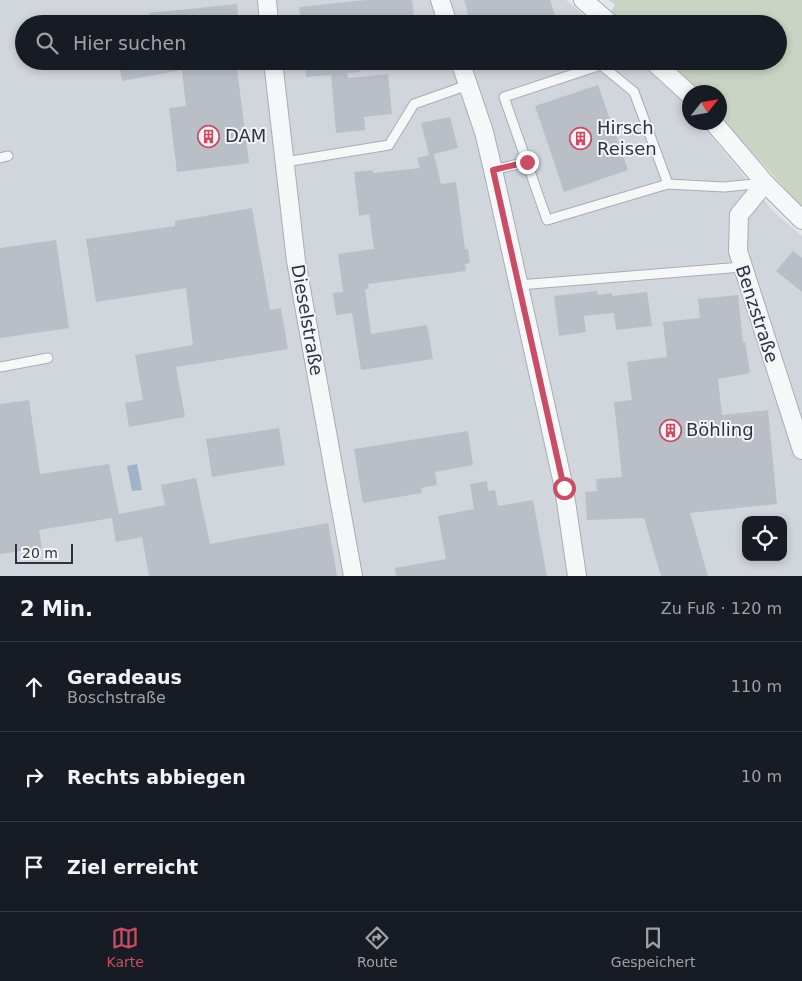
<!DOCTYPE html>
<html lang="de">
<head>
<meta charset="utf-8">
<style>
  body { margin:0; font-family:"DejaVu Sans",sans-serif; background:#242831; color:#f1f3f6 }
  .controls { position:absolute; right:15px; bottom:15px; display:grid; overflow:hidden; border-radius:10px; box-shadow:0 2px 8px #0003 }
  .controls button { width:45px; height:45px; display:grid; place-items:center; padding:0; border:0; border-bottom:1px solid #363941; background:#171b24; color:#f1f3f6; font:25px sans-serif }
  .compass { position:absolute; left:682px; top:85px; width:45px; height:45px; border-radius:50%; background:#171b24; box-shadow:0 2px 8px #0003; rotate:59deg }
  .scale { position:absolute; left:15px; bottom:12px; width:58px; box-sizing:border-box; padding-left:5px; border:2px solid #2b3442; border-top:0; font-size:14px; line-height:18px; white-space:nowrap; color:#2b3442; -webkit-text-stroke:4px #f3f5f8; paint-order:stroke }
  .stop { position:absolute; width:15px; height:15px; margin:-11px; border:4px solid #ca4d63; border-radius:50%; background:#fff }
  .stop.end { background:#ca4d63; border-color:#fff; box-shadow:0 1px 5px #0008 }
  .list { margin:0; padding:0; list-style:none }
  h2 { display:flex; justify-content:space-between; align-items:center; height:65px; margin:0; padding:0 20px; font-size:21px }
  h2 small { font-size:16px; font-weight:400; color:#9ea1a6 }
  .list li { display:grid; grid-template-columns:32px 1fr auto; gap:15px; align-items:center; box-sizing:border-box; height:90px; padding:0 20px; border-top:1px solid #363941 }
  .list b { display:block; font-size:19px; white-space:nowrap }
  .list p { margin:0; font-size:16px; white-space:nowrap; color:#9ea1a6 }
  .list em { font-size:16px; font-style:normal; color:#9ea1a6 }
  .icon { flex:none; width:28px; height:28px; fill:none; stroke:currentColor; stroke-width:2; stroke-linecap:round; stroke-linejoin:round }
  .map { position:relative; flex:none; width:802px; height:576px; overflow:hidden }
  .search { position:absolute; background:#171b24; box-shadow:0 2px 8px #0003; left:15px; right:15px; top:15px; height:55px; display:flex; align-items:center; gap:12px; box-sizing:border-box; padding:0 18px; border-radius:28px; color:#9ea1a6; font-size:19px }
  .sheet { height:335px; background:#171b24 }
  nav { display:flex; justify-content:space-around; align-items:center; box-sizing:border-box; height:70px; border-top:1px solid #363941; background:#171b24; font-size:14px; color:#9ea1a6 }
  nav a { display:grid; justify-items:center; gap:2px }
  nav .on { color:#ca4d63 }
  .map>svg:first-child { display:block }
  .built { fill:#d1d5dc; fill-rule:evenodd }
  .green { fill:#c9d4c4 }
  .water { fill:#9fb4c9 }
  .building { fill:#babfc7 }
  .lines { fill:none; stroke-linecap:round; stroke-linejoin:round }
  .lane-casing { stroke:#a8adb4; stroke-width:11 }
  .street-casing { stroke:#a8adb4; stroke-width:20 }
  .lane { stroke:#f6f7f9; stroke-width:9 }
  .street { stroke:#f6f7f9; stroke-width:18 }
  .route { stroke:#ca4d63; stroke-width:6 }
  .labels { text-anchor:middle; stroke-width:4; stroke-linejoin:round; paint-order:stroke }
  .poi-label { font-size:18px; fill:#2b3442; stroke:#f3f5f8; text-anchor:start }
  .street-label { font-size:18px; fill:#2b3442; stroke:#f3f5f8 }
</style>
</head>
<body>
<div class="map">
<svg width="802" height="576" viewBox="0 0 802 576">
  <rect width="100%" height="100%" fill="#e3e6ea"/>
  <path class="built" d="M0,0H566L594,24H24V61H639L683,101L689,109L690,122L700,123L774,212L802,236V576H0ZM746,520H783V557H746Z"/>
  <polygon class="green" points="609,0 802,0 802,207 720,117 720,92 697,92 669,61 778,61 778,24 624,24 610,13 615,5"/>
  <polygon class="water" points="137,464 142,490 132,491 127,466"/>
  <g class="building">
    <polygon points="366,0 412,0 415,24 301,24 299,7"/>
    <polygon points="464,0 550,0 558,24 471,24"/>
    <polygon points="237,4 239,24 150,24 149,13"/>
    <polygon points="118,61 236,61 249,163 177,172 169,108 186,106 182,70 122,81"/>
    <polygon points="305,61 360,61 360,72 347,73 348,78 388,74 392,114 364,117 365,130 336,133 331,75 306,77"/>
    <polygon points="598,85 628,170 564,192 535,106"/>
    <polygon points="450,117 458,148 434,154 441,184 456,182 465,249 468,249 470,263 465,264 466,271 368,284 369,289 365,289 371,334 427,325 433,359 361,370 352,313 336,315 333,293 343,292 338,254 374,249 369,214 359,216 354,172 373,170 373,173 420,168 417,158 429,155 421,123"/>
    <polygon points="252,208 270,310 281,308 288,349 176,367 185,417 129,427 125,403 143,400 135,355 193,345 186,288 96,302 86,239 175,226 175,221"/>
    <polygon points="56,240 69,328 0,338 0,248"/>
    <polygon points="793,251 802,258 802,292 776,271"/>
    <polygon points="597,291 597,295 612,293 612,296 647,292 652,326 616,330 614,313 584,316 586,332 559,336 554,296"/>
    <polygon points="738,295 743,342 745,342 750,373 718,379 722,415 768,410 777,504 690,513 708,576 661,576 644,518 587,520 585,492 597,491 596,479 622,477 614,402 632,400 627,362 667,357 663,322 700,318 698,299"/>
    <polygon points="29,400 40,474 109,464 119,514 165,505 161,485 196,478 210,544 328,523 337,576 149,576 142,537 116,542 112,518 39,530 42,548 0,554 0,404"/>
    <polygon points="279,428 285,465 212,477 206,439"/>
    <polygon points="468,431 473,465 435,472 437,485 421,488 422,493 363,503 354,449"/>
    <polygon points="487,481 488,491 495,490 498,506 533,500 547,576 396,576 395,568 446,559 438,516 474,509 470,484"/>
  </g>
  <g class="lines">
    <defs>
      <g id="lane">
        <polyline points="0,158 8,156"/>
        <polyline points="285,162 389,145 414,104 468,85"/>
        <polyline points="493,170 527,162"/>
        <polyline points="668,184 634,92 601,65 504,97 547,220 668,184 724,187 765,183"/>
        <polyline points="519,285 742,267"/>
        <polyline points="0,367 48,358"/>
      </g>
      <g id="street">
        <polyline points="267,0 269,24"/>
        <polyline points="440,0 448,24"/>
        <polyline points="583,0 611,24"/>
        <polyline points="273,61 296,261 353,576"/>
        <polyline points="460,61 484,132 493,170 564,488 577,576"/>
        <polyline points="653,61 690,95"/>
        <polyline points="713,122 765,183 802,220"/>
        <polyline points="765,183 739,215 738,251 802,450"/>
      </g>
    </defs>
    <use href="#lane" class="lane-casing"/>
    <use href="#street" class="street-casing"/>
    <use href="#lane" class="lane"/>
    <use href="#street" class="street"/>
  </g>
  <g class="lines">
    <polyline class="route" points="527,162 493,170 564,488"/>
  </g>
  <defs>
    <symbol id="building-ring" viewBox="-11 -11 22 22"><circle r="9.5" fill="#f3f5f8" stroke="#ca4d63" stroke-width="1.5"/><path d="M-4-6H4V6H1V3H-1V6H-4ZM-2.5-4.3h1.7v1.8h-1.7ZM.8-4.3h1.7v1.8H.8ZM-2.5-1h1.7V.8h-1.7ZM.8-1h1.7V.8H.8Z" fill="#ca4d63"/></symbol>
  </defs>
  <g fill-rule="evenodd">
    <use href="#building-ring" x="196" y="124" width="25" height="25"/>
    <use href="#building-ring" x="568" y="126" width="25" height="25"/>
    <use href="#building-ring" x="658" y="418" width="25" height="25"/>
  </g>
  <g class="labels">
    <g class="poi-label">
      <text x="597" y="134">Hirsch<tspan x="597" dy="21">Reisen</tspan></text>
      <text x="225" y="142">DAM</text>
      <text x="686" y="436">Böhling</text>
    </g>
    <g class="street-label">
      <text transform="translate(757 314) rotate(72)" y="6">Benzstraße</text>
      <text transform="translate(307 320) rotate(80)" y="6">Dieselstraße</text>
    </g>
  </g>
</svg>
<div class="controls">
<button><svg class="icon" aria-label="locate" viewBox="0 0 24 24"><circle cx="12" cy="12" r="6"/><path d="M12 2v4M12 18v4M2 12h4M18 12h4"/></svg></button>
</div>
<svg class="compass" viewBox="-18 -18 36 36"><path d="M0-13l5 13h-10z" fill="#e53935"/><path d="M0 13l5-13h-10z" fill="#9ea1a6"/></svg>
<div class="scale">20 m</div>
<div class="stop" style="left:564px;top:488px"></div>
<div class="stop end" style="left:527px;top:162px"></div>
<div class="search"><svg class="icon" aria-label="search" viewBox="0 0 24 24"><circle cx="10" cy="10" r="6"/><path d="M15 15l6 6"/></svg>Hier suchen</div>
</div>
<section class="sheet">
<h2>2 Min.<small>Zu Fuß · 120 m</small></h2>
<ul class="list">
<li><svg class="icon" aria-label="ahead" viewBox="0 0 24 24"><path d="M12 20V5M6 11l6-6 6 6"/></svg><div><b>Geradeaus</b><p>Boschstraße</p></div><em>110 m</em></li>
<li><svg class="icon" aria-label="right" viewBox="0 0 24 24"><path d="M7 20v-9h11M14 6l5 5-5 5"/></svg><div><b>Rechts abbiegen</b></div><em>10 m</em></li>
<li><svg class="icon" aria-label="arrive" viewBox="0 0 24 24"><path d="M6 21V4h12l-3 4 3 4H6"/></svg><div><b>Ziel erreicht</b></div></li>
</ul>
</section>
<nav>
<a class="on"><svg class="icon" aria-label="map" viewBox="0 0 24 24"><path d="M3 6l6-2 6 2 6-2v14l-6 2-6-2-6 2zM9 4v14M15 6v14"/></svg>Karte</a>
<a><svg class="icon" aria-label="directions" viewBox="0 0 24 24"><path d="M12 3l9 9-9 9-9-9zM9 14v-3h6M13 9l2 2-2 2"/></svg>Route</a>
<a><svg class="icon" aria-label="saved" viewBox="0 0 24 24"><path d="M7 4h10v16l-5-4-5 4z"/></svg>Gespeichert</a>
</nav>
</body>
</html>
